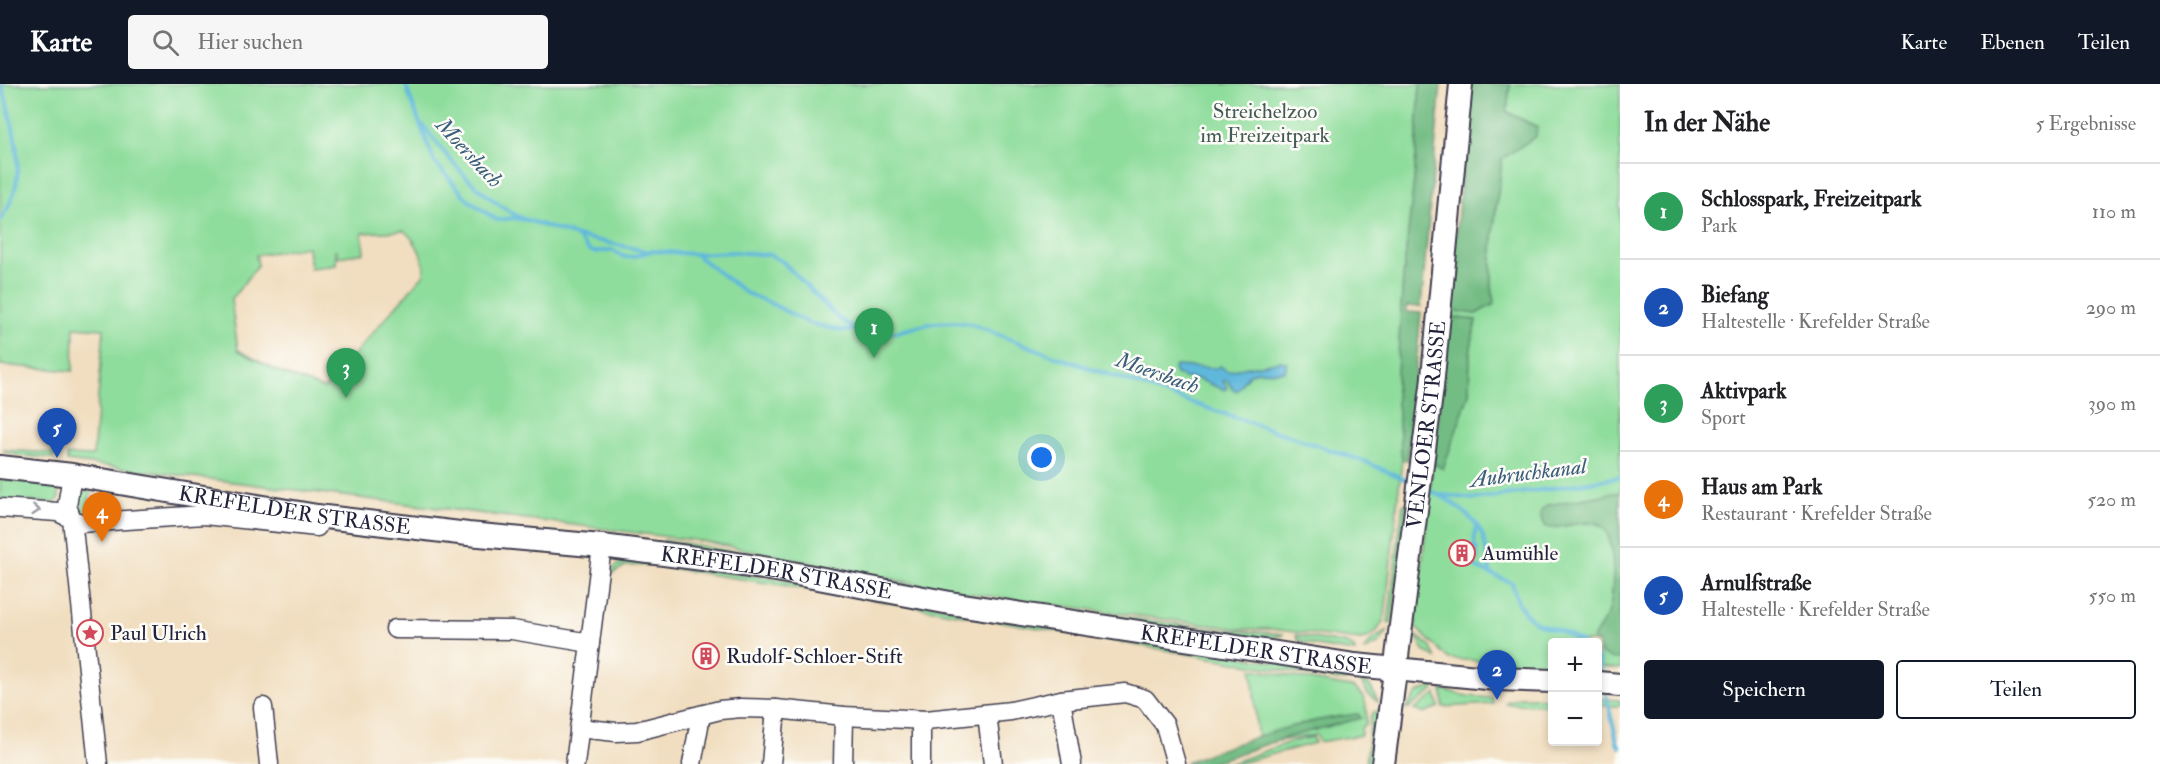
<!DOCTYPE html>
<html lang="de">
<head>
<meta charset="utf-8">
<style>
  body { margin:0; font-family:"IM FELL Double Pica",serif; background:#f6f6f6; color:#202124 }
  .controls { position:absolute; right:18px; bottom:18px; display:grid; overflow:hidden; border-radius:6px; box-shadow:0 3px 9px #0003 }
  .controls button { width:54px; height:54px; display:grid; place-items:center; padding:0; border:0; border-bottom:2px solid #e0e0e0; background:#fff; color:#202124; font:30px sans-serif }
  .you { position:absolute; left:1042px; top:374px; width:21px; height:21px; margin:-15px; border:4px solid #fff; border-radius:50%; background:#1a73e8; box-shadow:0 0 0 9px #1a73e833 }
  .badge { display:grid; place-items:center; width:39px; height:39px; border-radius:50%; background:#111827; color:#fff; font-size:20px; font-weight:700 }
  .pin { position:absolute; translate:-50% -50px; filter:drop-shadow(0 2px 3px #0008) }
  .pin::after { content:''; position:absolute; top:32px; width:21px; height:18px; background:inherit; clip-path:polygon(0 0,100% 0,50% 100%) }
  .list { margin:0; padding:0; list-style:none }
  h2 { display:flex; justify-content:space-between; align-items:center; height:78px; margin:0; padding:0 24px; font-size:26px }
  h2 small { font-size:20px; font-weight:400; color:#757577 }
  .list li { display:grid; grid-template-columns:39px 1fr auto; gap:18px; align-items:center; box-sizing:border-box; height:96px; padding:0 24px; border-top:2px solid #e0e0e0 }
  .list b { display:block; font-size:22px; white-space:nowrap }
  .list p { margin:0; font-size:20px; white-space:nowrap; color:#757577 }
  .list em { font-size:20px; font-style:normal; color:#757577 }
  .actions { display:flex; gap:12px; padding:18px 24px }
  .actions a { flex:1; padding:14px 0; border:2px solid #111827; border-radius:6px; text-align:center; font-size:21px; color:#111827 }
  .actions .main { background:#111827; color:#fff }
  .icon { flex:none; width:33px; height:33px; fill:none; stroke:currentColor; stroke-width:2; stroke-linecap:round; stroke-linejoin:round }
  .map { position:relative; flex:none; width:1620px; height:680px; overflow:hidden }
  header { display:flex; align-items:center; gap:36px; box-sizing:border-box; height:84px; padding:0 30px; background:#111827; color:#fff }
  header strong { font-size:28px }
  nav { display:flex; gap:33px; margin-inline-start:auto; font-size:21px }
  .search { width:420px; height:54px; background:#f6f6f6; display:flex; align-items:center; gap:15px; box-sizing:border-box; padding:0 21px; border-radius:6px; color:#757577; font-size:22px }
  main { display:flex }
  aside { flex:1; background:#fff }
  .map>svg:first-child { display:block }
  .green { fill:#8fdd9c; stroke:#58806c; stroke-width:1.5; fill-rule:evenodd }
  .forest { fill:#73bc84; stroke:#4a6f60; stroke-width:1.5 }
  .water { fill:#5eb8db; stroke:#406d8b; stroke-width:1.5 }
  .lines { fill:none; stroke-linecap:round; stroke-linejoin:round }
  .stream { stroke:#5eb8db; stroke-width:4 }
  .minor-casing { stroke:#413e4f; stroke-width:21 }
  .major-casing { stroke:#413e4f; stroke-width:26 }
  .minor { stroke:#fff; stroke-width:18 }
  .major { stroke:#fff; stroke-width:22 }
  .oneway { stroke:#9c9ca7 }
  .labels { text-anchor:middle; stroke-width:5; stroke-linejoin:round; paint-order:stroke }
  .park-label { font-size:21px; fill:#435a58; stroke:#fdfcf7 }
  .street-label { font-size:21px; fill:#22223b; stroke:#fdfcf7 }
  .poi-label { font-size:21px; fill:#22223b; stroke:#fdfcf7; text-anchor:start }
  .water-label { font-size:22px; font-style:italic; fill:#3a5e7b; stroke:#fdfcf7 }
</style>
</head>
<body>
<header>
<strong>Karte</strong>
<div class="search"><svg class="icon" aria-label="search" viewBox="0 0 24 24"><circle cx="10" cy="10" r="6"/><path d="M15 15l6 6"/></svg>Hier suchen</div>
<nav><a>Karte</a><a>Ebenen</a><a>Teilen</a></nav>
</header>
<main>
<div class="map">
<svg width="1620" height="680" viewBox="0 0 1620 680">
  <rect width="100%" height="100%" fill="#fdfcf7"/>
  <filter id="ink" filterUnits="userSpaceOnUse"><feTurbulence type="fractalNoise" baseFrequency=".0167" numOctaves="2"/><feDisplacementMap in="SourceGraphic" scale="12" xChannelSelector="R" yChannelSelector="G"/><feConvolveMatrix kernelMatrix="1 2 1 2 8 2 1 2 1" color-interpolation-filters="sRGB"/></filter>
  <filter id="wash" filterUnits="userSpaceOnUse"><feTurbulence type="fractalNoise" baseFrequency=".008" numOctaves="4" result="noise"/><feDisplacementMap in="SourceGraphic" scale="24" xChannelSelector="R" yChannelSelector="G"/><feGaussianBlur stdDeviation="1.35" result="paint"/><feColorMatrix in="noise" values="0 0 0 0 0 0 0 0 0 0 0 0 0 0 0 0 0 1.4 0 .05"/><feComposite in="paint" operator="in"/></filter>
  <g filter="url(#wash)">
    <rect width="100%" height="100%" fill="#f1dec0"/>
    <g class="green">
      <path d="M0,0H1420L1415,87L1403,194L1396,306L1402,376L1385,531C1381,544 1375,552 1361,556L1271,545H1239L957,508L708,458L67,377V371L93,372L104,245L74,243L73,287L0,281ZM404,147C416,156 425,175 424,190L324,305L279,288L238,266L231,216L258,181L256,171L308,163L310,184L337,181L335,166H337L338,173L364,169L362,149Z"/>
      <path d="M1510,0H1620V585L1598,583V558H1552V581L1449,575L1415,543L1433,379L1442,384L1469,310L1470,269L1476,236L1448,233L1449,226L1475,230L1494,220C1487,172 1497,123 1502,75L1537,43L1507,28Z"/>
      <polygon points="1427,230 1433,231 1414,377 1409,377"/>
      <path d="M3,366L52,369L54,371L53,374C38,372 13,374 3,366Z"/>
      <polygon points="0,395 55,401 58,405 59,414 54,419 0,416"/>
      <polygon points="84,406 91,407 85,435 78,431 76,419"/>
      <polygon points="1403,420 1407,420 1392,539 1388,539"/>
      <polygon points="664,456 779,475 974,514 1221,546 1283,550 1282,552 1255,555 1051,529 664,460"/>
      <polygon points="629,476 651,477 649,481 625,482 612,490 609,489 617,481"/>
      <polygon points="661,479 797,498 1351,591 1351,595 1344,597 871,515 663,483"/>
      <polygon points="1388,547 1378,560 1363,567 1373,555"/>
      <polygon points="1296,551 1347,560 1354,564 1355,568 1317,562 1298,556"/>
      <polygon points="1416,551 1430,562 1436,574 1424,567"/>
      <path d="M1252,585L1355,604C1368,614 1367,625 1366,640L1361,644V651L1319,658L1317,651L1258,660Z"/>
      <polygon points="1359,594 1370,602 1379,619 1368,610"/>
      <polygon points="1434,602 1434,606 1409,624 1406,624 1417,609"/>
      <polygon points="1442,605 1467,612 1492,614 1493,620 1443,623"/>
      <polygon points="1436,610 1439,623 1423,629 1414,626"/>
      <polygon points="1521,613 1552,614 1552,621 1506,620 1506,618"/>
      <polygon points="1598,615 1620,616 1620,622 1598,622"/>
      <polygon points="1379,627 1373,680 1366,680 1371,632 1374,628"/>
      <polygon points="1313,653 1315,659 1236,680 1229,680 1290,658"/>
    </g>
    <g class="forest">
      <polygon points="1420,0 1441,0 1421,223 1407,222 1407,228 1421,229 1407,376 1402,376 1396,306 1403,194 1415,87"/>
      <path d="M1470,0H1510L1507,28L1537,43L1536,52L1502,75C1497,123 1487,172 1494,220L1476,230L1449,226Z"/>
      <polygon points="1448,233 1476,236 1470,269 1469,310 1443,385 1433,379"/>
      <path d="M1620,408V574C1608,577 1598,571 1598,558H1594L1593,555C1597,546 1606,536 1609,527C1614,509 1618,448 1598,440C1589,436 1562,443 1552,444L1546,443L1541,433V427L1548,421Z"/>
      <path d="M1358,630L1361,634L1288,653L1208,680H1186V678C1242,657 1298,636 1358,630Z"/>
    </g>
    <path class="water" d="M1281,277L1287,279L1285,287C1272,290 1256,282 1246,294C1242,298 1241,303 1237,307L1233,306L1227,296L1223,297L1227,304L1224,306L1198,295L1184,294L1176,290L1174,285L1175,282L1217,284L1220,282L1227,287Z"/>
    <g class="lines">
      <g class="stream">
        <polyline points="405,0 434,77 468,116 497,136 513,134 527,136 576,152 589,166 594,168 612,166 624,173 632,173 651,167 695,170 734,168 770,171 783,178 839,235 857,246"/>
        <path d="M423,41C451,79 480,113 523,135"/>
        <path d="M0,136C32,94 13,47 2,0"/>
        <polyline points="577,152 646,167"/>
        <polyline points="695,170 746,209 770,219 808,239 843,247 857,246 874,249 897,248 933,239 955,238 971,240 1057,273 1366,378 1411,398"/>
        <path d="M1427,405C1446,413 1462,424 1476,440L1474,462L1477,465V476L1474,479L1475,483L1512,499L1518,519L1525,529L1536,539L1560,547L1582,558"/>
        <polyline points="1443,411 1474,415 1548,405 1620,393"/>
        <polyline points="1476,440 1483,452 1491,490"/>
        <polyline points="1598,574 1602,590"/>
        <polyline points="1605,606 1617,658 1620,663"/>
      </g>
    </g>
  </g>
  <g filter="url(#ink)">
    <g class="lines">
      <defs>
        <g id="minor">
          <polyline points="72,391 67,422 72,435 98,680"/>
          <polyline points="0,424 58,428 80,439 204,431 317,443"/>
          <polyline points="395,545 512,546 590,559"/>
          <polyline points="1061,616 1072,680"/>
          <polyline points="263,623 269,680"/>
          <polyline points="987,630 993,680"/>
          <polyline points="921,636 921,680"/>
          <polyline points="579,644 616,648 637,647 720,626 741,624 776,625 844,632 926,636 1011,627 1061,616 1125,609 1145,615 1165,641 1176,680"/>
          <polyline points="575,680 602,462"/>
          <polyline points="692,680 701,631"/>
          <polyline points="771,680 776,625"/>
          <polyline points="843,680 844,632"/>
        </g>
        <g id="major">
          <path id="s1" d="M0,383L72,391L317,432L468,450L602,462L703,475L776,486L950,519L1355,581L1497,595L1552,597"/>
          <polyline points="1598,599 1620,601"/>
          <path id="s2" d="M1383,680L1432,303L1461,0"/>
        </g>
      </defs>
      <use href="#minor" class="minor-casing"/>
      <use href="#major" class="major-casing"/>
      <use href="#minor" class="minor"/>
      <use href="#major" class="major"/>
    </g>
    <defs><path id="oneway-chevron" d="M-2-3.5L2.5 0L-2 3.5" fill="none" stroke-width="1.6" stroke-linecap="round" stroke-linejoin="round" transform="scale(1.5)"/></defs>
    <use class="oneway" href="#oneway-chevron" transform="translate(36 426) rotate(4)"/>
  </g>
  <defs>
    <symbol id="building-ring" viewBox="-11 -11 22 22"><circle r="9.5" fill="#fdfcf7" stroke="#d1495b" stroke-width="1.5"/><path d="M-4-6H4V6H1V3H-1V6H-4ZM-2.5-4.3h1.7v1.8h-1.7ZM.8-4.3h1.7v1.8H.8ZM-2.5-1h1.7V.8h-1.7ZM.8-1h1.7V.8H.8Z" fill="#d1495b"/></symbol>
    <symbol id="sight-ring" viewBox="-11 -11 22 22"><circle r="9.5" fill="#fdfcf7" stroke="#d1495b" stroke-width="1.5"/><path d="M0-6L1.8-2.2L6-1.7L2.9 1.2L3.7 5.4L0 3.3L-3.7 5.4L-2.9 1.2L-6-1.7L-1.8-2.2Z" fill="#d1495b"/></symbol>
  </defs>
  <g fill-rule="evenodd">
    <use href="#building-ring" x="1447" y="454" width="30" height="30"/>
    <use href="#sight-ring" x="75" y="534" width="30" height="30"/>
    <use href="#building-ring" x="691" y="557" width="30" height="30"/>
  </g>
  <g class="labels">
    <g class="park-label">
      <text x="1265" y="34">Streichelzoo<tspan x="1265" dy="24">im Freizeitpark</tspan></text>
    </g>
    <g class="street-label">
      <text dy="7" stroke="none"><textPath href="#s2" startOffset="342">VENLOER STRASSE</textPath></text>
      <text dy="7" stroke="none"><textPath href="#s1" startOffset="298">KREFELDER STRASSE</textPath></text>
      <text dy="7" stroke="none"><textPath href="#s1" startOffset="784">KREFELDER STRASSE</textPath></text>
      <text dy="7" stroke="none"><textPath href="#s1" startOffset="1270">KREFELDER STRASSE</textPath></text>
    </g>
    <g class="poi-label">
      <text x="1482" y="476">Aumühle</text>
      <text x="110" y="556">Paul Ulrich</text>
      <text x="726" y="579">Rudolf-Schloer-Stift</text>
    </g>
    <g class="water-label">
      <text transform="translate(470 68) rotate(47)" y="8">Moersbach</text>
      <text transform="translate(1158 288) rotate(19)" y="8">Moersbach</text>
      <text transform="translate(1528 388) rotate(-7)" y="8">Aubruchkanal</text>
    </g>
  </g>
</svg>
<div class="controls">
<button>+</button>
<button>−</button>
</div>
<div class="you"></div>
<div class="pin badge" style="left:874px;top:274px;background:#2e9e5b">1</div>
<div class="pin badge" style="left:1497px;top:616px;background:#1a4fb4">2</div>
<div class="pin badge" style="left:346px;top:314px;background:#2e9e5b">3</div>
<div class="pin badge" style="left:102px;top:458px;background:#e8710a">4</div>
<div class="pin badge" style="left:57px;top:374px;background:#1a4fb4">5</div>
</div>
<aside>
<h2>In der Nähe<small>5 Ergebnisse</small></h2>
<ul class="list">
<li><span class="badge" style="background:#2e9e5b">1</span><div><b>Schlosspark, Freizeitpark</b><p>Park</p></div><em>110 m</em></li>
<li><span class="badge" style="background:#1a4fb4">2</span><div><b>Biefang</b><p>Haltestelle · Krefelder Straße</p></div><em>290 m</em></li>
<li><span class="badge" style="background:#2e9e5b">3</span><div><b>Aktivpark</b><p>Sport</p></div><em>390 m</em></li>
<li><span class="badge" style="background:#e8710a">4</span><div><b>Haus am Park</b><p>Restaurant · Krefelder Straße</p></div><em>520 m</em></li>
<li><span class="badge" style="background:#1a4fb4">5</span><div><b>Arnulfstraße</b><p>Haltestelle · Krefelder Straße</p></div><em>550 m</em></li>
</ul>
<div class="actions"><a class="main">Speichern</a><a>Teilen</a></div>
</aside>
</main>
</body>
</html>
